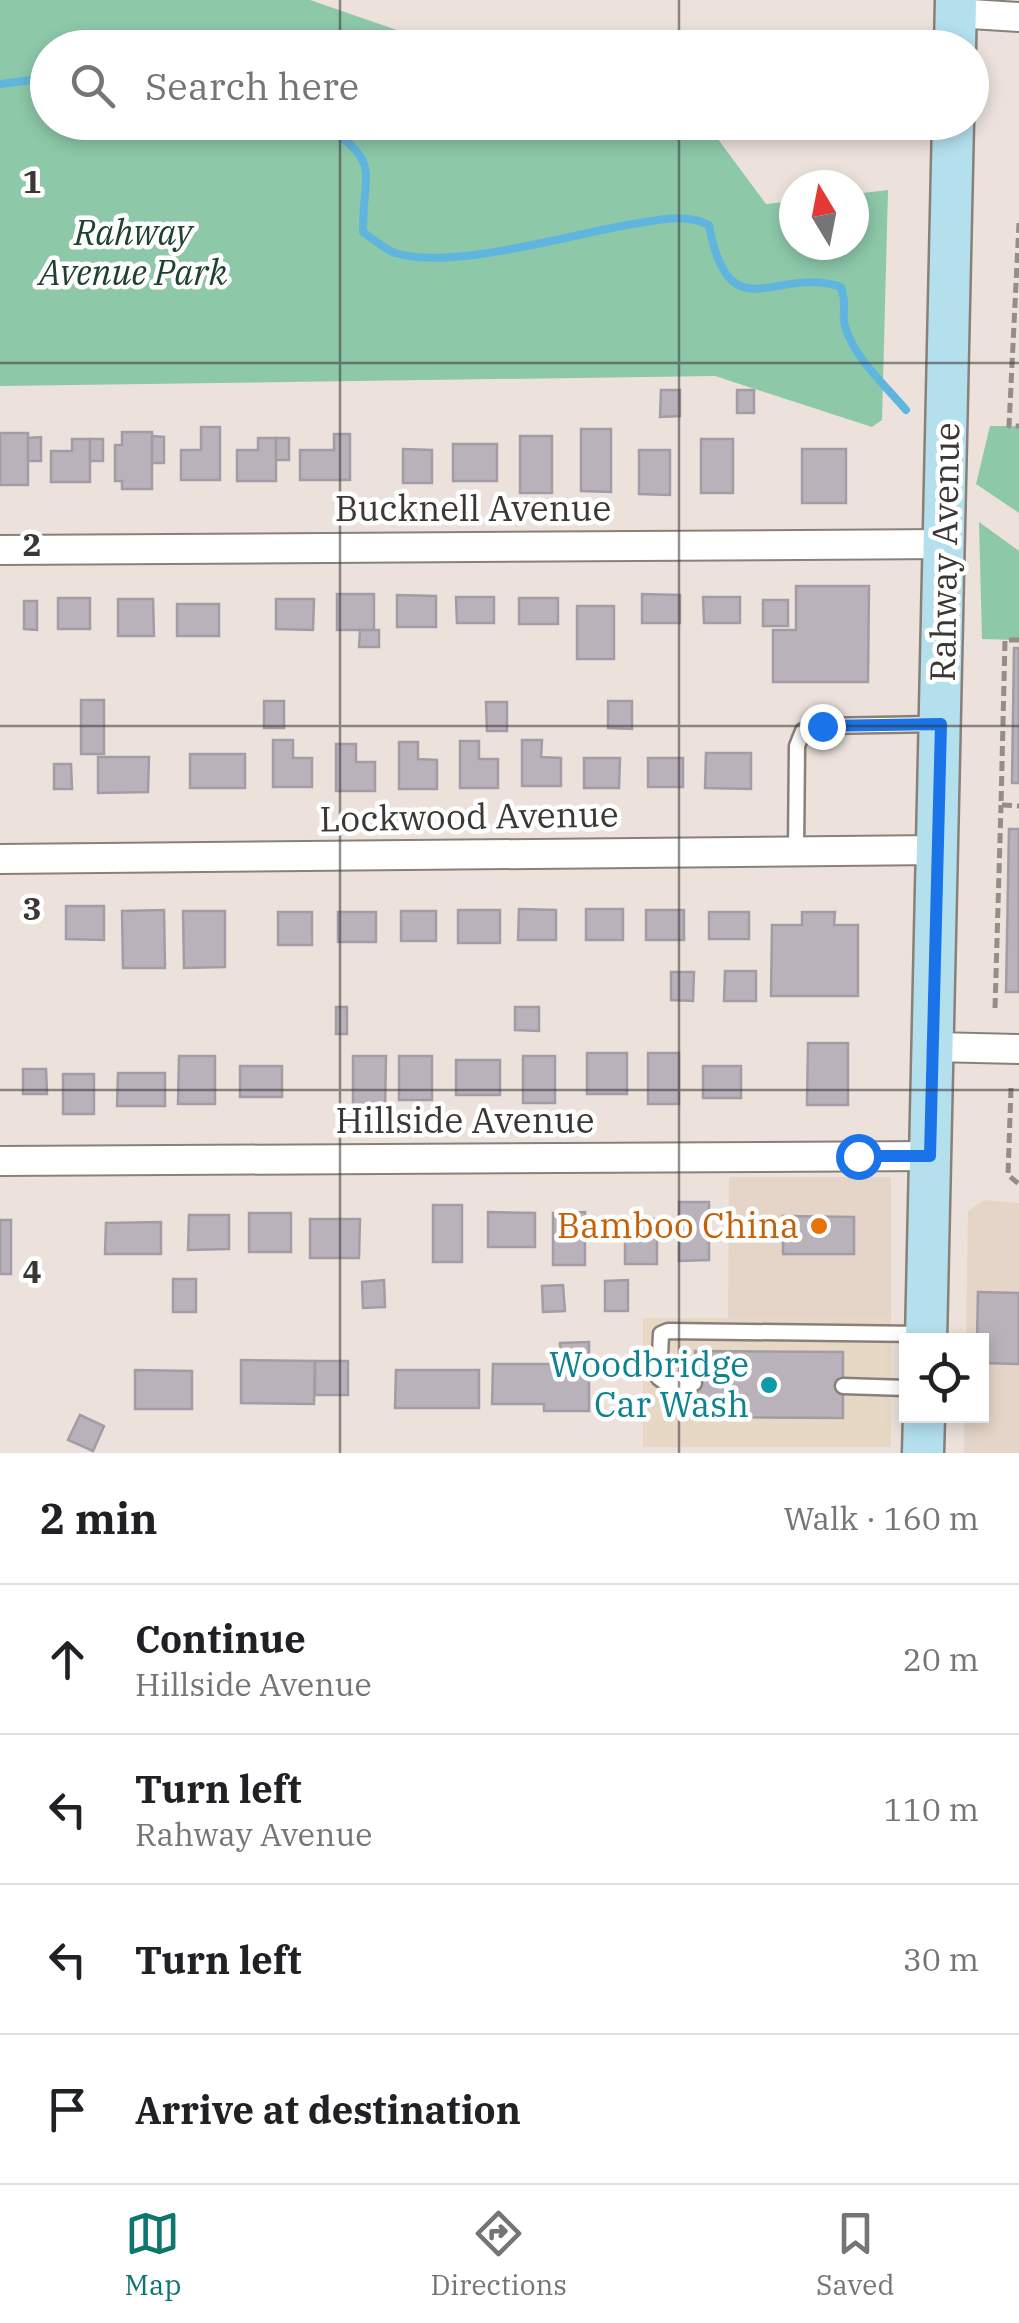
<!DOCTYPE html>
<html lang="en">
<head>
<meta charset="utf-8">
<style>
  body { margin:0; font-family:"IBM Plex Serif",serif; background:#f6f6f6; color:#202124 }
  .controls { position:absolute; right:30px; bottom:30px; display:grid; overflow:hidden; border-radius:0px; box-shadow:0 5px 15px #0003 }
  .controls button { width:90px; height:90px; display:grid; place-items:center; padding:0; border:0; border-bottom:2px solid #e0e0e0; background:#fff; color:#202124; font:50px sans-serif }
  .compass { position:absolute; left:779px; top:170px; width:90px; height:90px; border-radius:50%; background:#fff; box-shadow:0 5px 15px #0003; rotate:350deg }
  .stop { position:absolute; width:30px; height:30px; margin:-22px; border:8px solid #1a73e8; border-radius:50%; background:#fff }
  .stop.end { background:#1a73e8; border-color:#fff; box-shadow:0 2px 10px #0008 }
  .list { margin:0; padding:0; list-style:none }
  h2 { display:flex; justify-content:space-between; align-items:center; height:130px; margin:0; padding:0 40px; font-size:42px }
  h2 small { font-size:32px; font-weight:400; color:#757577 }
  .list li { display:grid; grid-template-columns:65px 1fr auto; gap:30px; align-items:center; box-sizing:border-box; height:150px; padding:0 40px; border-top:2px solid #e0e0e0 }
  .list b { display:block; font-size:38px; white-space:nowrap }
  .list p { margin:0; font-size:32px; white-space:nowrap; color:#757577 }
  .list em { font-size:32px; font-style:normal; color:#757577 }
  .icon { flex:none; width:55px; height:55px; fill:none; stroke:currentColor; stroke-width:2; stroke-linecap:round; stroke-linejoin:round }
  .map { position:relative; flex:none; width:1019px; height:1453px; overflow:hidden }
  .search { position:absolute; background:#fff; box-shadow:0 5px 15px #0003; left:30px; right:30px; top:30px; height:110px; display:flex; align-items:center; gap:25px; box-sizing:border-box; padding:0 35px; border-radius:55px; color:#757577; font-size:38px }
  .sheet { height:730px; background:#fff }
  nav { display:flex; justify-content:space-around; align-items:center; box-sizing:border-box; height:140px; border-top:2px solid #e0e0e0; background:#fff; font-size:28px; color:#757577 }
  nav a { display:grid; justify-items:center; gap:5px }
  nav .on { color:#0f766e }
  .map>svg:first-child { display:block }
  .built { fill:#e5d5c9 }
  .industrial { fill:#e7d8c6 }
  .green { fill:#8dc8a9 }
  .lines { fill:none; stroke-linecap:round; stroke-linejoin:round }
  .stream { stroke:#60b5df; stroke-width:8 }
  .building { fill:#b9b2bb; stroke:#a29ca4; stroke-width:2.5 }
  .lane-casing { stroke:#888079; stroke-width:19 }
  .street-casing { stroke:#888079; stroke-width:32 }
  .secondary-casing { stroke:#888079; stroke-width:45 }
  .path { stroke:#948d88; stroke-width:5; stroke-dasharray:10 5; stroke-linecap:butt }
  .lane { stroke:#fff; stroke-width:14 }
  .street { stroke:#fff; stroke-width:28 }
  .secondary { stroke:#b4e0ee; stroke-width:40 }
  .route { stroke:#1a73e8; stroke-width:12 }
  .grid { fill:none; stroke:#3a3734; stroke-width:2.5; stroke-opacity:0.55 }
  .food-dot { fill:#e8710a; stroke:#fff; stroke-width:4 }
  .culture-dot { fill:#0f9aa8; stroke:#fff; stroke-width:4 }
  .labels { text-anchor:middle; stroke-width:9; stroke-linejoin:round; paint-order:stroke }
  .park-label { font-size:35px; font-style:italic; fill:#1d4230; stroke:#fff }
  .street-label { font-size:35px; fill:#3a3734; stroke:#fff }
  .food-label { font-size:35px; fill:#c56008; stroke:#fff; text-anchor:end }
  .culture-label { font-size:35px; fill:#0d838f; stroke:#fff; text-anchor:end }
  .grid-label { font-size:32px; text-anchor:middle; font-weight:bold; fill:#3a3734; stroke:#fff; stroke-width:9; stroke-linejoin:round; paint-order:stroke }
</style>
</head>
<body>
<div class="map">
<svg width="1019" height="1453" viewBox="0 0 1019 1453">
  <rect width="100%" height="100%" fill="#ece2db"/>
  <g class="built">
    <polygon points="729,1177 891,1177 891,1318 728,1318"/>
    <polygon points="985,1200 1019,1203 1019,1453 964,1453 964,1416 982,1416 982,1340 966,1340 968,1211"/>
  </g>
  <rect class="industrial" x="643" y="1318" width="248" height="129"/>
  <g class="green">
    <polygon points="0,0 310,0 446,47 48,48 48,122 706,123 766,204 794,201 794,245 854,245 854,194 888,190 882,420 872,427 715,376 0,386"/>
    <polygon points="990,426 1019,426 1019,513 976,484"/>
    <polygon points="979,522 1019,551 1019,640 982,639"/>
  </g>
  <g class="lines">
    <g class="stream">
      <polyline points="0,84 48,78"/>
      <path d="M321,122C383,165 363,166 363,232C373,239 384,249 395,253C452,271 571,234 633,224C659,220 685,213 709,225C729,334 775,265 841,287C848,307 841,312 845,326C854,358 885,385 906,410"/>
    </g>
  </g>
  <g class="building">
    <rect x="836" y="122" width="50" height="6"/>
    <polygon points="661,390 680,390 680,416 660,417"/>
    <rect x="737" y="390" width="17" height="23"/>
    <polygon points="201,427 220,427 220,480 181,480 181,450 201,450"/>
    <polygon points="581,429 611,429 611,492 581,491"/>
    <polygon points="122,432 152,432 152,489 122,489 122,481 115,481 115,445 122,445"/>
    <rect x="0" y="433" width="28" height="52"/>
    <polygon points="334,434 350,434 350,480 300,480 300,450 334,450"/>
    <polygon points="152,436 164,437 164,463 152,463"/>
    <rect x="520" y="436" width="32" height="57"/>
    <polygon points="41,437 41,461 28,461 28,438"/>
    <polygon points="258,438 276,438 276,481 237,481 237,450 258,450"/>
    <rect x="276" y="438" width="13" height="22"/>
    <polygon points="72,439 90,439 90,482 51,482 51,451 72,451"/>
    <rect x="90" y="439" width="13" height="22"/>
    <rect x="701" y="439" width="32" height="54"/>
    <rect x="453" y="444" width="44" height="37"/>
    <polygon points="403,449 432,450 432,483 403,483"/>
    <rect x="802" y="449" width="44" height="54"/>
    <polygon points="639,450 670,450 670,495 639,494"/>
    <polygon points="796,586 869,586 868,682 773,682 773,630 796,630"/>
    <rect x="337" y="594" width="37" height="36"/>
    <polygon points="642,594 680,595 680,623 642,623"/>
    <polygon points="397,595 436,596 436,627 397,627"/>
    <polygon points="456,597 494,597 494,623 457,623"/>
    <polygon points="703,597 740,597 740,623 704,623"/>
    <rect x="58" y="598" width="32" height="31"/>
    <rect x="519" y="598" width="39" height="26"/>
    <polygon points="118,599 153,599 154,636 118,636"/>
    <polygon points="276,599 314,599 313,630 276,629"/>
    <rect x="763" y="600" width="25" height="26"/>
    <polygon points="24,601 37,601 37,630 24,629"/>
    <rect x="177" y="604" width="42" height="32"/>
    <rect x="577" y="606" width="37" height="53"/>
    <polygon points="360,630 379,630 379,647 359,647"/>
    <polygon points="1014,648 1019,648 1019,783 1012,783"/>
    <rect x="81" y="700" width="23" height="54"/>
    <rect x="264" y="701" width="20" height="27"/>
    <polygon points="608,701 632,701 632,729 608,728"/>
    <polygon points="486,702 507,702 507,731 487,731"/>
    <polygon points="273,740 293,740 293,758 312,758 312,787 273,787"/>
    <polygon points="522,740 542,740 541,757 561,758 561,786 522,786"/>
    <polygon points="460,741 479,741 479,759 498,759 498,788 460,788"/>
    <polygon points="399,742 418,742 418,759 437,760 437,789 399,789"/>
    <polygon points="336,744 356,744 356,762 375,762 375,791 336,791"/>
    <polygon points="706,753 751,753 751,789 705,788"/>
    <rect x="190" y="754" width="55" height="34"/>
    <polygon points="98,757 149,757 148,792 98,793"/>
    <polygon points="584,758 620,758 619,788 584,788"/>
    <rect x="648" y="758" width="35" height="29"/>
    <polygon points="54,764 71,764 72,789 54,789"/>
    <polygon points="1009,829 1019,829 1019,992 1006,992"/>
    <polygon points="66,906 104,906 104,940 66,939"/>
    <polygon points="519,909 556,910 556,940 518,940"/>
    <rect x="586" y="909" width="37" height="31"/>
    <polygon points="164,910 165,968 123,968 122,911"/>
    <rect x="458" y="910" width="42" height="33"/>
    <rect x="646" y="910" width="38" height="30"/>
    <polygon points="183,911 225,911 225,967 184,968"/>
    <rect x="401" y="911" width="35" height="30"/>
    <rect x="278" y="912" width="34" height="33"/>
    <rect x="338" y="912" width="38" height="30"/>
    <rect x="709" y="912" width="40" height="27"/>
    <polygon points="802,912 835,912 834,925 858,925 858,996 771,996 772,925 802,925"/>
    <polygon points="725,971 756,971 756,1001 724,1001"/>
    <polygon points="671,972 694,972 693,1001 671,1000"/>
    <rect x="336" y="1007" width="11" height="27"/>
    <polygon points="515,1007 539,1007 539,1031 515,1030"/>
    <polygon points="808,1043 848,1043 848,1105 807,1105"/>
    <rect x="587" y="1053" width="40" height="41"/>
    <rect x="648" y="1053" width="31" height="51"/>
    <polygon points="179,1056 215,1056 215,1104 178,1104"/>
    <polygon points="353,1056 386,1056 385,1112 353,1112"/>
    <rect x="399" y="1056" width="33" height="44"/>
    <rect x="523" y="1056" width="32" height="47"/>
    <rect x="456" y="1060" width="44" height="35"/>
    <rect x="240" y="1066" width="42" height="31"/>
    <rect x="703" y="1066" width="38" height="32"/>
    <polygon points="23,1069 46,1069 47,1094 23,1094"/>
    <polygon points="118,1073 165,1073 165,1106 117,1106"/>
    <rect x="63" y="1074" width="31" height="40"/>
    <polygon points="679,1202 709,1202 709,1260 679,1261"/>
    <rect x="433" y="1205" width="29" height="57"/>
    <polygon points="488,1212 535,1213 535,1247 488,1247"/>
    <polygon points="585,1212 585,1265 553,1265 553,1213"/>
    <rect x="249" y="1213" width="42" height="39"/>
    <polygon points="189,1215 229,1215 229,1249 188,1250"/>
    <polygon points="783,1216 854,1217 854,1254 783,1254"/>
    <polygon points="310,1219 360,1219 359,1258 310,1258"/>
    <rect x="625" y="1219" width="32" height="45"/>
    <rect x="0" y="1220" width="11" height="54"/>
    <polygon points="161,1222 161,1254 105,1254 106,1223"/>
    <rect x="173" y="1279" width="23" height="33"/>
    <polygon points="384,1280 385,1307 363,1308 362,1282"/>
    <polygon points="628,1280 628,1311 605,1311 605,1281"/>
    <polygon points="563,1285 565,1311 543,1312 542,1286"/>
    <polygon points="978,1292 1019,1293 1019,1364 982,1363 982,1340 977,1340"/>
    <polygon points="589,1342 589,1411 544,1411 544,1404 492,1404 493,1364 560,1364 560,1343"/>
    <polygon points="695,1351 843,1352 843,1418 694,1417"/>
    <polygon points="241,1360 315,1361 314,1404 241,1403"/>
    <rect x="315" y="1361" width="33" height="34"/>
    <polygon points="135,1370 192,1371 192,1409 135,1409"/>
    <polygon points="396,1370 479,1370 479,1408 395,1408"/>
    <polygon points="80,1415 104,1426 93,1451 68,1440"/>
  </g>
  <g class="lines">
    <defs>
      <g id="lane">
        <polyline points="796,851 797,746 803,731 823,726 935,724"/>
        <polyline points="694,1383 665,1382 659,1378 661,1334 668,1331 921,1334"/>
        <polyline points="843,1386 906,1388"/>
      </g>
      <g id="street">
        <polyline points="955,13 1019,17"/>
        <polyline points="0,550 946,544"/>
        <polyline points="0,859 938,850"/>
        <polyline points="934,1047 1019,1049"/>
        <polyline points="0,1161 930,1156"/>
      </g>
      <g id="secondary">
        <polyline points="955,48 956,0"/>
        <polyline points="926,1340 953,122"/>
        <polyline points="923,1453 924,1416"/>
      </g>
    </defs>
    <use href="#lane" class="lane-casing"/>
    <use href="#street" class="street-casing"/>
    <use href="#secondary" class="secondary-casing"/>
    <g class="path">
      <polyline points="1019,223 1009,426 1019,426"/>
      <polyline points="1019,640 1005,640 1001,805 1019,806"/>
      <polyline points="995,1008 1001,805"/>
      <polyline points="1011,1088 1008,1175 1019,1184"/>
    </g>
    <use href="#lane" class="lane"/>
    <use href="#street" class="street"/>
    <use href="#secondary" class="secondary"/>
  </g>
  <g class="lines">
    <polyline class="route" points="822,726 941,724 930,1156 858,1156"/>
  </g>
  <path class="grid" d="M340,0V48M679,0V48M340,122V1453M679,122V1453M0,363H1019M0,726H1019M0,1090H1019"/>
  <circle class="food-dot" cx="819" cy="1226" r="10"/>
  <circle class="culture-dot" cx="769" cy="1385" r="10"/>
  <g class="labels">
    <g class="park-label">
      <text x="133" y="245">Rahway<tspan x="133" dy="40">Avenue Park</tspan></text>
    </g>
    <g class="street-label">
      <text x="473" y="521">Bucknell Avenue</text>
      <text transform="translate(945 552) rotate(-89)" y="12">Rahway Avenue</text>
      <text transform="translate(469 817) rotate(-1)" y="12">Lockwood Avenue</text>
      <text x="465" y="1133">Hillside Avenue</text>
    </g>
    <g class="food-label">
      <text x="799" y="1238">Bamboo China</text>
    </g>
    <g class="culture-label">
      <text x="749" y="1377">Woodbridge<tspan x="749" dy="40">Car Wash</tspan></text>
    </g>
  </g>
  <g class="grid-label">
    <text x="32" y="193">1</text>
    <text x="32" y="556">2</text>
    <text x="32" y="920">3</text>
    <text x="32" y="1283">4</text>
  </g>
</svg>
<div class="controls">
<button><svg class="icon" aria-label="locate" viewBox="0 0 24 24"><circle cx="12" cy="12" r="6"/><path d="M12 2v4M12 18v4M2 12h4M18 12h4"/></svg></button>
</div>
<svg class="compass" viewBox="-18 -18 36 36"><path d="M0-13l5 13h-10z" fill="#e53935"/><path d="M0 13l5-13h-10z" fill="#757577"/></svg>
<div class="stop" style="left:858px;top:1156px"></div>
<div class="stop end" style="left:822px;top:726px"></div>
<div class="search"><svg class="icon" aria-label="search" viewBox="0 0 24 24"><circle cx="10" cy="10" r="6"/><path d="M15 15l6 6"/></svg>Search here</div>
</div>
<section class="sheet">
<h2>2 min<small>Walk · 160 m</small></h2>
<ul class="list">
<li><svg class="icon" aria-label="ahead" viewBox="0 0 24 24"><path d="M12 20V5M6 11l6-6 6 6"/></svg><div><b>Continue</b><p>Hillside Avenue</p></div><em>20 m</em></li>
<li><svg class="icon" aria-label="left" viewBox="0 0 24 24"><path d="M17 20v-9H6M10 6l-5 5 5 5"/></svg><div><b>Turn left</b><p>Rahway Avenue</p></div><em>110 m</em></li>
<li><svg class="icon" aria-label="left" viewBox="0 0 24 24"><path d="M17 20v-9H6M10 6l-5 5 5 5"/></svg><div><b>Turn left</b></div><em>30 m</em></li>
<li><svg class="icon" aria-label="arrive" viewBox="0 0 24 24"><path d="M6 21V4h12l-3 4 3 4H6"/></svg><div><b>Arrive at destination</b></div></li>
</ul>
</section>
<nav>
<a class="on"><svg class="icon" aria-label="map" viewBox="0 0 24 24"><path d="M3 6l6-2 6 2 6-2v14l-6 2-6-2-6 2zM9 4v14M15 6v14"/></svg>Map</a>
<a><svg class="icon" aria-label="directions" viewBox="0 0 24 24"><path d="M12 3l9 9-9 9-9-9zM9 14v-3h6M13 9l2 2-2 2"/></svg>Directions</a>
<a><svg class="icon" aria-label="saved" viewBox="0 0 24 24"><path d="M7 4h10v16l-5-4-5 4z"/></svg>Saved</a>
</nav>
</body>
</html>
